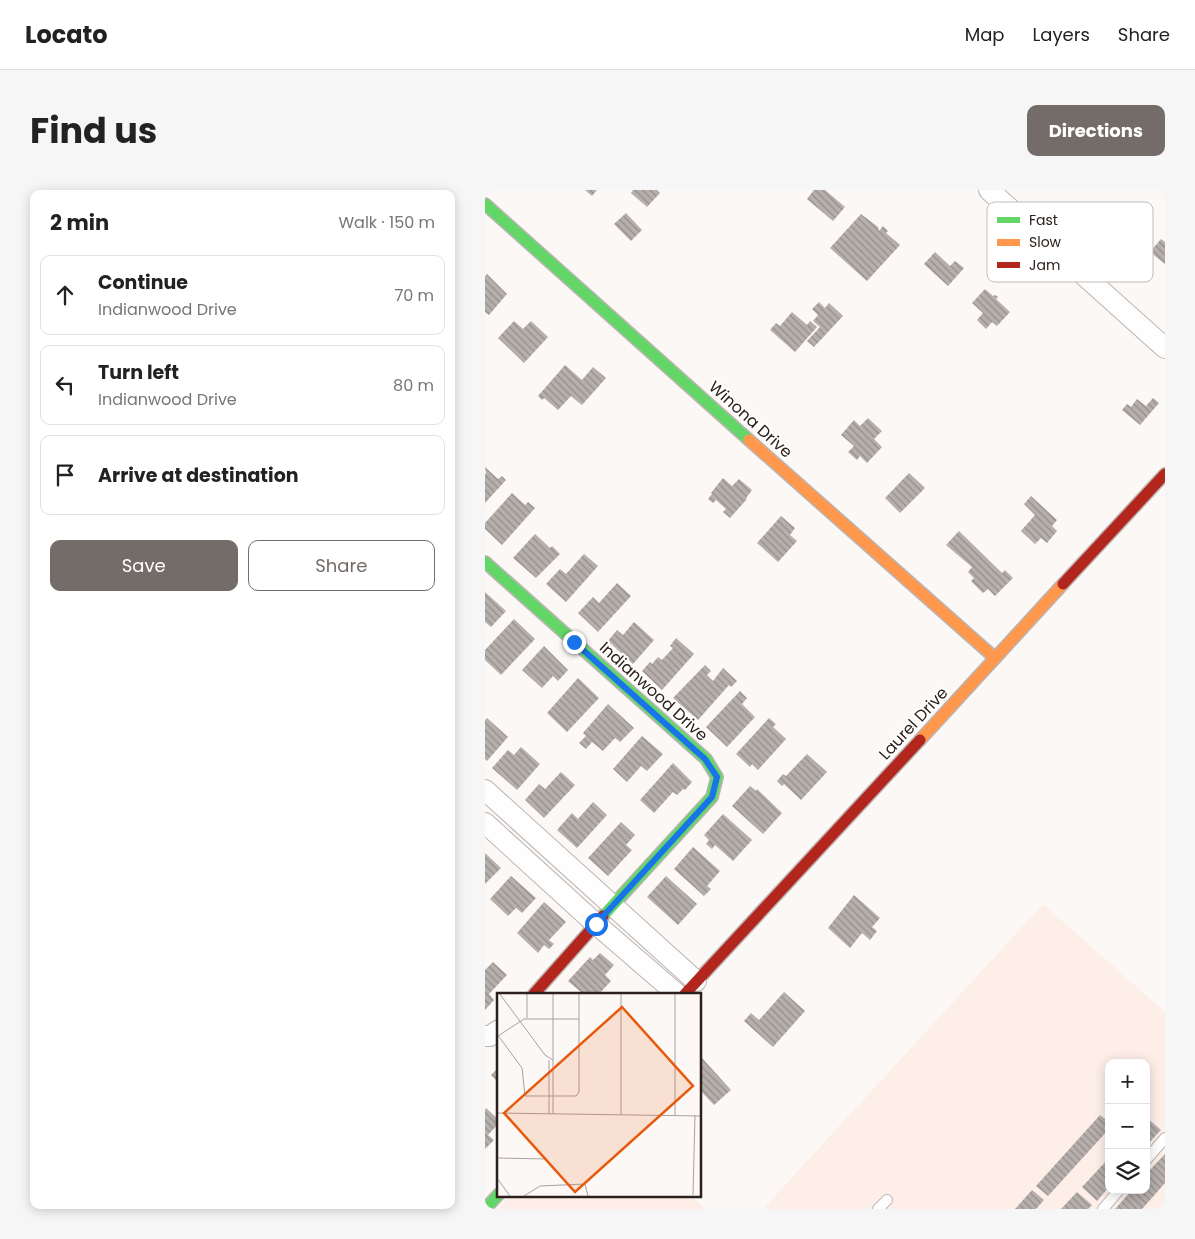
<!DOCTYPE html>
<html lang="en">
<head>
<meta charset="utf-8">
<style>
  body { margin:0; font-family:Poppins,sans-serif; background:#f6f6f6; color:#222 }
  .controls { position:absolute; right:15px; bottom:15px; display:grid; overflow:hidden; border-radius:10px; box-shadow:0 2px 12px #0003 }
  .controls button { width:45px; height:45px; display:grid; place-items:center; padding:0; border:0; border-bottom:1px solid #e0e0e0; background:#fff; color:#222; font:25px sans-serif }
  .stop { position:absolute; width:15px; height:15px; margin:-11px; border:4px solid #1a73e8; border-radius:50%; background:#fff }
  .stop.end { background:#1a73e8; border-color:#fff; box-shadow:0 1px 5px #0008 }
  .list { margin:0; padding:0; list-style:none }
  h2 { display:flex; justify-content:space-between; align-items:center; height:65px; margin:0; padding:0 20px; font-size:21px }
  h2 small { font-size:16px; font-weight:400; color:#767676 }
  .list li { display:grid; grid-template-columns:32px 1fr auto; gap:15px; align-items:center; box-sizing:border-box; height:80px; margin:0 10px 10px; padding:0 10px; border:1px solid #e0e0e0; border-radius:10px }
  .list b { display:block; font-size:19px; white-space:nowrap }
  .list p { margin:0; font-size:16px; white-space:nowrap; color:#767676 }
  .list em { font-size:16px; font-style:normal; color:#767676 }
  .actions { display:flex; gap:10px; padding:15px 20px }
  .actions a { flex:1; padding:11px 0; border:1px solid #746c68; border-radius:10px; text-align:center; font-size:18px; color:#746c68 }
  .actions .main { background:#746c68; color:#fff }
  .icon { flex:none; width:28px; height:28px; fill:none; stroke:currentColor; stroke-width:2; stroke-linecap:round; stroke-linejoin:round }
  .map { position:relative; flex:none; width:680px; height:1019px; overflow:hidden; border-radius:10px }
  header { display:flex; align-items:center; gap:30px; box-sizing:border-box; height:70px; padding:0 25px; background:#fff; border-bottom:1px solid #e0e0e0 }
  header strong { font-size:24px }
  nav { display:flex; gap:28px; margin-inline-start:auto; font-size:18px }
  .intro { display:flex; align-items:center; justify-content:space-between; box-sizing:border-box; height:120px; padding:0 30px }
  h1 { margin:0; font-size:35px }
  .button { padding:12px 22px; border-radius:10px; background:#746c68; color:#fff; font-size:18px; font-weight:700 }
  main { display:flex; gap:30px; padding:0 30px }
  aside { flex:1; background:#fff; border-radius:10px; box-shadow:0 2px 12px #0003 }
  .map>svg:first-child { display:block }
  .built { fill:#fdefe8; fill-rule:evenodd }
  .building { fill:url(#building-back-hatch) }
  .lines { fill:none; stroke-linecap:round; stroke-linejoin:round }
  .lane-casing { stroke:#bbb4b1; stroke-width:12 }
  .street-casing { stroke:#bbb4b1; stroke-width:22 }
  .fast-casing { stroke:#bbb4b1; stroke-width:14 }
  .slow-casing { stroke:#bbb4b1; stroke-width:14 }
  .jam-casing { stroke:#bbb4b1; stroke-width:14 }
  .lane { stroke:#fefefe; stroke-width:10 }
  .street { stroke:#fefefe; stroke-width:20 }
  .fast { stroke:#63d668; stroke-width:11 }
  .slow { stroke:#ff974d; stroke-width:11 }
  .jam { stroke:#b3261e; stroke-width:11 }
  .route { stroke:#1a73e8; stroke-width:6 }
  .labels { text-anchor:middle; stroke-width:4; stroke-linejoin:round; paint-order:stroke }
  .street-label { font-size:16px; fill:#2b201b; stroke:#fff }
  .inset-road { fill:none; stroke:#a8a29e; stroke-width:1 }
  .view { fill:#e8590c; fill-opacity:0.15; stroke:#e8590c; stroke-width:2.5 }
  .inset-edge { fill:none; stroke:#2b201b; stroke-width:2.5 }
  .key { fill:#fff; stroke:#bfbcbb; stroke-width:1 }
  .key-label { font-size:14px; fill:#2b201b }
</style>
</head>
<body>
<header>
<strong>Locato</strong>
<nav><a>Map</a><a>Layers</a><a>Share</a></nav>
</header>
<div class="intro"><h1>Find us</h1><a class="button">Directions</a></div>
<main>
<aside>
<h2>2 min<small>Walk · 150 m</small></h2>
<ul class="list">
<li><svg class="icon" aria-label="ahead" viewBox="0 0 24 24"><path d="M12 20V5M6 11l6-6 6 6"/></svg><div><b>Continue</b><p>Indianwood Drive</p></div><em>70 m</em></li>
<li><svg class="icon" aria-label="left" viewBox="0 0 24 24"><path d="M17 20v-9H6M10 6l-5 5 5 5"/></svg><div><b>Turn left</b><p>Indianwood Drive</p></div><em>80 m</em></li>
<li><svg class="icon" aria-label="arrive" viewBox="0 0 24 24"><path d="M6 21V4h12l-3 4 3 4H6"/></svg><div><b>Arrive at destination</b></div></li>
</ul>
<div class="actions"><a class="main">Save</a><a>Share</a></div>
</aside>
<div class="map">
<svg width="680" height="1019" viewBox="0 0 680 1019">
  <defs>
    <pattern id="building-back-hatch" width="6" height="6" patternUnits="userSpaceOnUse" patternTransform="scale(1.25)"><rect width="6" height="6" fill="#b6afac"/><path d="M-1 5l2 2M0 0l6 6M5-1l2 2" fill="none" stroke="#948e8b"/></pattern>
  </defs>
  <rect width="100%" height="100%" fill="#fbf8f6"/>
  <g class="built">
    <path d="M558,714L680,822V1019H278ZM624,873H661V1000H624Z"/>
    <polygon points="26,1005 205,1005 221,1019 13,1019"/>
  </g>
  <g class="building">
    <polygon points="100,0 112,0 107,6"/>
    <polygon points="148,0 172,0 175,3 162,17 146,3"/>
    <polygon points="329,0 340,0 360,17 348,31 322,9"/>
    <polygon points="141,23 157,40 146,51 129,34"/>
    <polygon points="376,24 393,37 394,41 398,36 403,41 401,43 415,55 382,91 345,58"/>
    <polygon points="676,49 680,52 680,74 665,62"/>
    <polygon points="450,62 465,76 470,71 479,78 463,96 439,74"/>
    <polygon points="2,84 22,104 4,125 0,122 0,86"/>
    <polygon points="500,99 508,106 510,105 513,107 511,109 525,122 512,136 507,132 501,139 492,130 498,123 487,113"/>
    <polygon points="334,112 340,118 344,113 358,126 329,157 322,151 335,137 328,131 333,125 327,119"/>
    <polygon points="307,122 322,135 325,131 332,137 310,162 285,140 291,133 295,136"/>
    <polygon points="29,131 38,139 46,131 63,147 39,173 13,148"/>
    <polygon points="80,175 97,190 108,177 121,188 97,215 86,206 73,220 59,208 57,210 53,206"/>
    <polygon points="668,208 674,213 655,235 637,220 642,214 646,217 652,209 661,216"/>
    <polygon points="383,228 397,241 389,249 397,257 382,273 375,266 372,270 363,262 369,256 356,245 369,230 375,236"/>
    <polygon points="0,277 13,289 17,286 21,290 0,313 0,285 1,283"/>
    <polygon points="424,283 440,298 415,323 400,308"/>
    <polygon points="238,288 247,296 254,289 267,300 261,308 262,309 245,328 238,322 241,319 231,310 228,313 223,309 227,304 226,303"/>
    <polygon points="27,303 40,315 43,312 50,318 17,355 0,339 0,333"/>
    <polygon points="546,306 572,330 567,336 572,341 562,353 556,348 550,354 536,341 550,325 539,314"/>
    <polygon points="296,326 310,338 305,345 312,351 293,372 272,353"/>
    <polygon points="474,341 517,383 520,380 528,388 510,406 503,399 498,403 486,391 489,388 483,382 487,377 461,355"/>
    <polygon points="50,344 65,358 67,356 75,364 51,388 28,368"/>
    <polygon points="99,364 113,376 81,412 61,394 75,379 81,384"/>
    <polygon points="132,393 146,406 113,442 93,423 108,407 114,413"/>
    <polygon points="0,402 21,421 6,437 0,432"/>
    <polygon points="29,429 50,449 16,485 0,470 0,460"/>
    <polygon points="149,432 169,450 148,474 123,451 132,440 138,445"/>
    <polygon points="191,448 209,464 177,500 157,481 165,472 167,474 173,467 177,470 188,458 185,456"/>
    <polygon points="59,456 83,480 73,491 68,486 57,498 37,480"/>
    <polygon points="220,475 226,481 222,485 228,491 238,478 252,491 246,497 244,495 213,530 188,508"/>
    <polygon points="93,488 114,508 82,542 62,523"/>
    <polygon points="255,501 262,508 257,514 270,527 242,557 221,537"/>
    <polygon points="123,514 149,538 135,552 130,548 118,561 107,552 101,559 94,553 101,546 98,543"/>
    <polygon points="2,528 23,547 2,571 0,569 0,530"/>
    <polygon points="284,528 291,534 288,537 301,549 273,580 267,574 265,577 251,564"/>
    <polygon points="157,546 178,564 162,581 156,576 142,592 128,579"/>
    <polygon points="36,557 55,574 32,600 7,578 23,560 29,565"/>
    <polygon points="322,564 342,582 316,610 299,594 297,596 292,591 298,584 301,586"/>
    <polygon points="188,573 207,592 200,600 198,599 192,605 188,602 169,623 155,610"/>
    <polygon points="76,582 90,595 59,628 40,610 54,594 60,599"/>
    <polygon points="265,596 271,601 272,599 297,623 278,644 247,616"/>
    <polygon points="108,612 122,625 92,658 72,640 87,623 93,629"/>
    <polygon points="238,624 267,650 248,671 230,655 227,659 221,654 224,650 219,645"/>
    <polygon points="136,632 150,645 141,655 147,660 123,686 103,668"/>
    <polygon points="208,657 235,681 222,696 226,699 219,706 189,679"/>
    <polygon points="0,663 16,678 0,694"/>
    <polygon points="26,686 51,708 37,723 31,718 23,726 5,709"/>
    <polygon points="181,686 212,714 193,735 162,707"/>
    <polygon points="369,705 395,728 387,737 392,741 385,750 377,743 365,758 343,738"/>
    <polygon points="59,712 81,732 64,750 69,754 64,759 59,755 53,763 32,743"/>
    <polygon points="115,763 129,775 120,785 126,791 114,804 98,804 83,791 105,767 108,770"/>
    <polygon points="8,772 22,785 4,804 9,810 0,820 0,780"/>
    <polygon points="299,802 320,821 288,857 259,831 266,823 274,830"/>
    <polygon points="217,868 246,900 229,915 215,900 215,870"/>
    <polygon points="14,877 14,893 6,885"/>
    <polygon points="1,918 14,930 14,933 3,945 9,950 0,959 0,920"/>
    <polygon points="615,925 624,932 624,939 563,1006 551,996"/>
    <polygon points="661,927 676,940 661,956"/>
    <polygon points="680,964 680,993 657,1019 630,1019 647,1000 661,1000 661,984"/>
    <polygon points="624,968 624,997 612,1011 597,997"/>
    <polygon points="547,1000 559,1010 551,1019 530,1019"/>
    <polygon points="592,1002 607,1015 603,1019 576,1019"/>
  </g>
  <g class="lines">
    <defs>
      <g id="lane">
        <polyline points="661,970 680,948"/>
        <polyline points="393,1019 402,1010"/>
        <polyline points="618,1019 634,1000"/>
      </g>
      <g id="street">
        <polyline points="504,0 680,158"/>
        <polyline points="0,600 211,791"/>
        <polyline points="0,633 111,734 192,804"/>
        <polyline points="0,846 5,846 14,840"/>
      </g>
      <g id="fast">
        <polyline points="0,14 264,250"/>
        <polyline points="0,372 221,569 232,587 227,607 118,726"/>
        <polyline points="0,1019 14,1004"/>
      </g>
      <g id="slow">
        <polyline points="264,250 510,468"/>
        <polyline points="435,550 578,394"/>
      </g>
      <g id="jam">
        <polyline points="578,394 680,284"/>
        <polyline points="49,804 118,726"/>
        <polyline points="200,804 435,550"/>
      </g>
    </defs>
    <use href="#lane" class="lane-casing"/>
    <use href="#street" class="street-casing"/>
    <use href="#fast" class="fast-casing"/>
    <use href="#slow" class="slow-casing"/>
    <use href="#jam" class="jam-casing"/>
    <use href="#lane" class="lane"/>
    <use href="#street" class="street"/>
    <use href="#fast" class="fast"/>
    <use href="#slow" class="slow"/>
    <use href="#jam" class="jam"/>
  </g>
  <g class="lines">
    <polyline class="route" points="89,452 220,569 232,587 227,607 111,734"/>
  </g>
  <g class="labels">
    <g class="street-label">
      <text transform="translate(266 229) rotate(42)" y="6">Winona Drive</text>
      <text transform="translate(169 501) rotate(42)" y="6">Indianwood Drive</text>
      <text transform="translate(428 533) rotate(-47)" y="6">Laurel Drive</text>
    </g>
  </g>
  <g transform="translate(12 803)">
    <rect width="204" height="204" fill="#fbf8f6"/>
    <path class="inset-road" d="M2,0L48,62L56,67M124,0V122M178,0V122M30,25V0M0,41L25,75L28,103H79L82,99V0M1,43L27,26H82M52,67V121M0,120L204,123M56,121V0M0,165L50,166M0,185L13,203M196,202L198,122M27,203L43,193L88,191L91,203"/>
    <path class="view" d="M125,14L196,93L78,199L7,120Z"/>
    <rect width="204" height="204" class="inset-edge"/>
  </g>
  <rect x="502" y="12" width="166" height="80" rx="8" class="key"/>
  <rect x="512" y="27" width="23" height="6" fill="#63d668"/>
  <rect x="512" y="49" width="23" height="7" fill="#ff974d"/>
  <rect x="512" y="72" width="23" height="6" fill="#b3261e"/>
  <g class="key-label">
    <text x="544" y="35">Fast</text>
    <text x="544" y="57">Slow</text>
    <text x="544" y="80">Jam</text>
  </g>
</svg>
<div class="controls">
<button>+</button>
<button>−</button>
<button><svg class="icon" aria-label="layers" viewBox="0 0 24 24"><path d="M12 4l9 5-9 5-9-5zM3 14l9 5 9-5"/></svg></button>
</div>
<div class="stop" style="left:111px;top:734px"></div>
<div class="stop end" style="left:89px;top:452px"></div>
</div>
</main>
</body>
</html>
